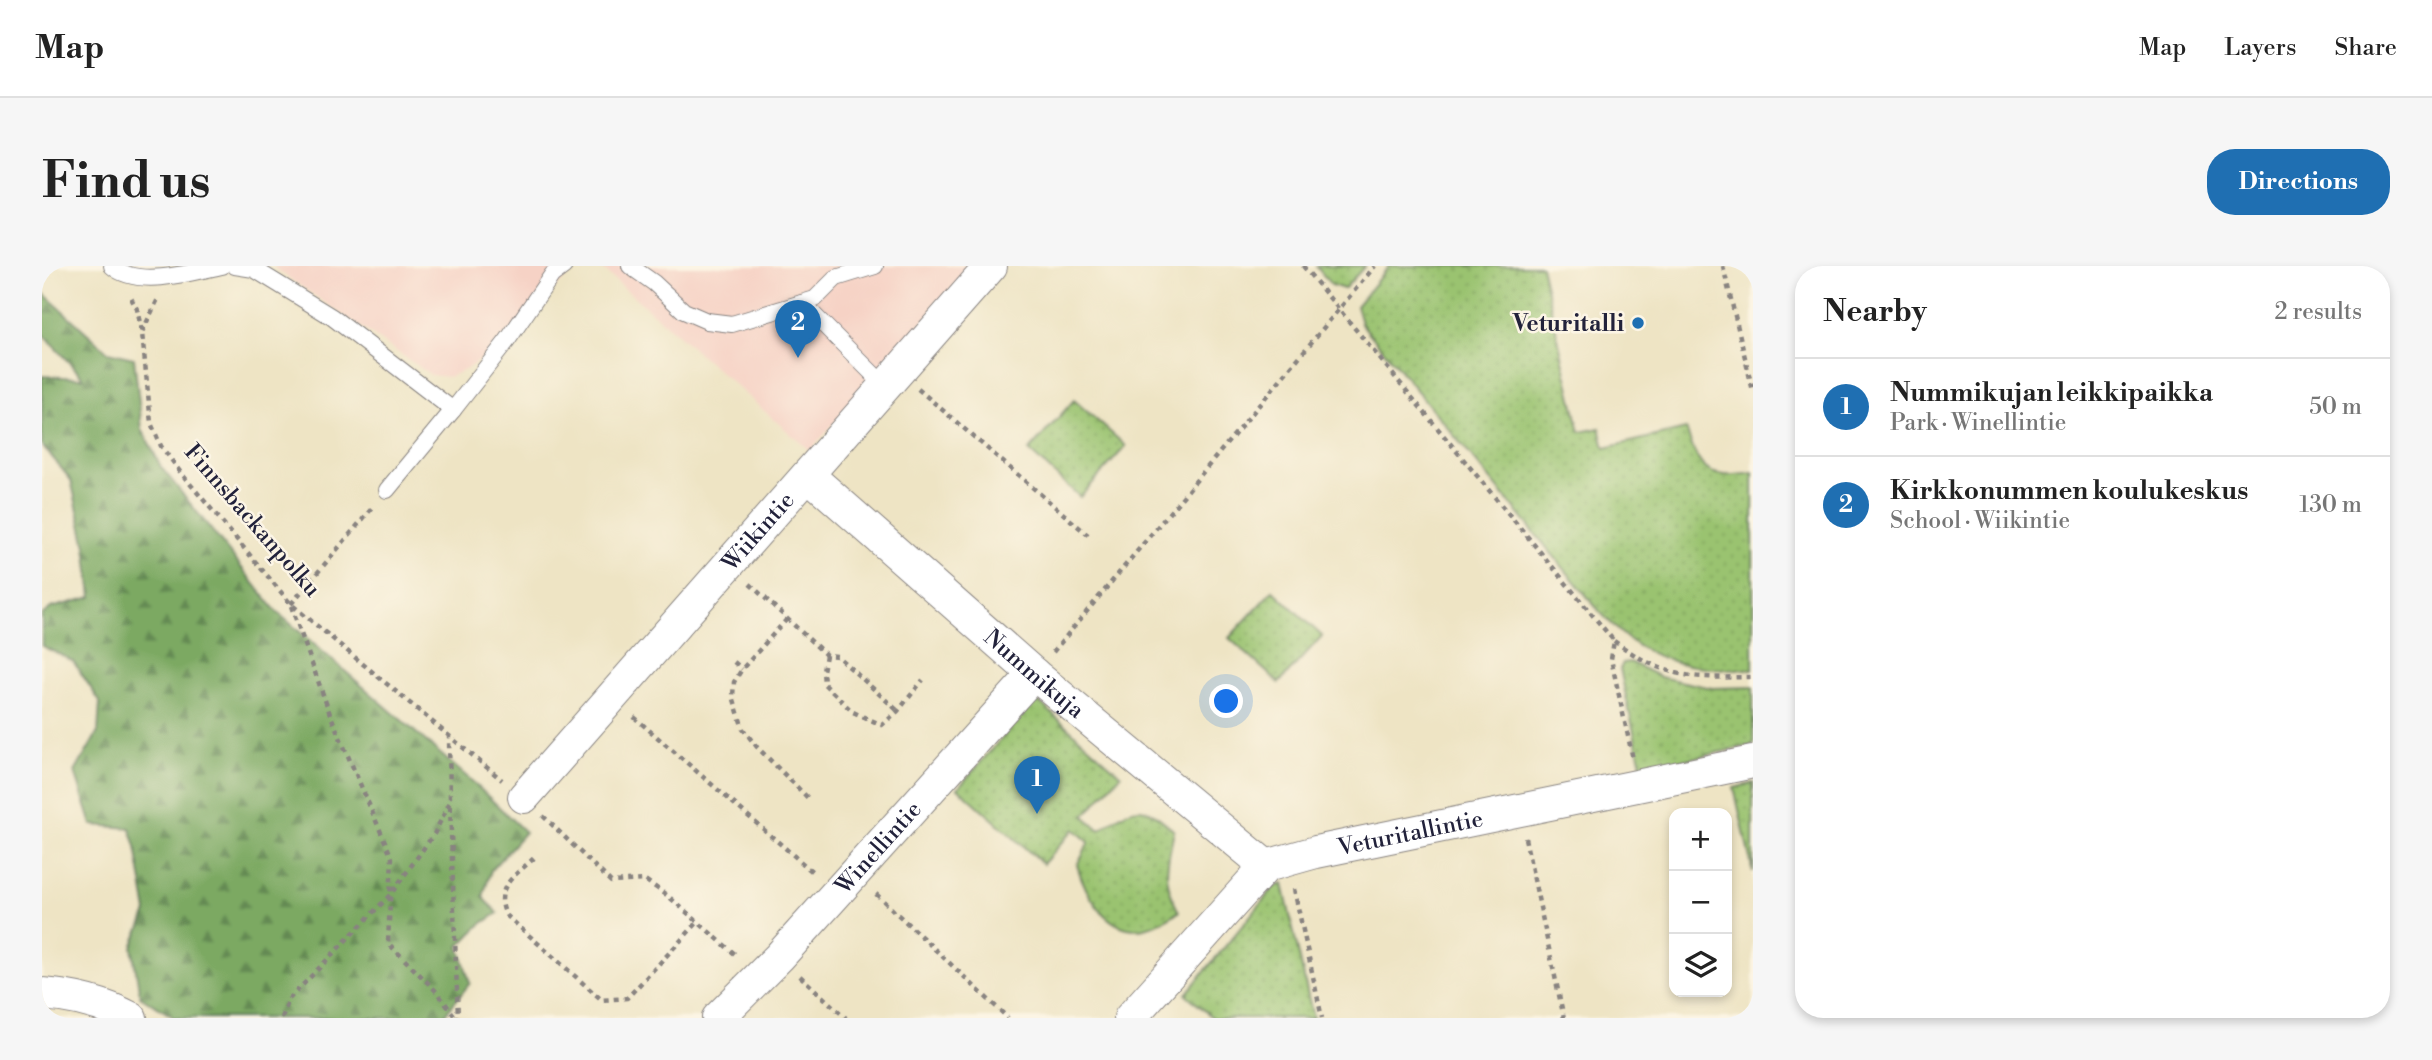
<!DOCTYPE html>
<html lang="en">
<head>
<meta charset="utf-8">
<style>
  body { margin:0; font-family:"Libre Bodoni",serif; background:#f6f6f6; color:#222 }
  .controls { position:absolute; right:21px; bottom:21px; display:grid; overflow:hidden; border-radius:14px; box-shadow:0 4px 10px #0003 }
  .controls button { width:63px; height:63px; display:grid; place-items:center; padding:0; border:0; border-bottom:2px solid #e0e0e0; background:#fff; color:#222; font:35px sans-serif }
  .you { position:absolute; left:1185px; top:436px; width:24px; height:24px; margin:-18px; border:5px solid #fff; border-radius:50%; background:#1a73e8; box-shadow:0 0 0 10px #1a73e833 }
  .badge { display:grid; place-items:center; width:46px; height:46px; border-radius:50%; background:#1f6fb2; color:#fff; font-size:23px; font-weight:700 }
  .pin { position:absolute; translate:-50% -58px; filter:drop-shadow(0 2px 4px #0008) }
  .pin::after { content:''; position:absolute; top:37px; width:24px; height:21px; background:inherit; clip-path:polygon(0 0,100% 0,50% 100%) }
  .list { margin:0; padding:0; list-style:none }
  h2 { display:flex; justify-content:space-between; align-items:center; height:91px; margin:0; padding:0 28px; font-size:30px }
  h2 small { font-size:23px; font-weight:400; color:#767676 }
  .list li { display:grid; grid-template-columns:46px 1fr auto; gap:21px; align-items:center; box-sizing:border-box; height:98px; padding:0 28px; border-top:2px solid #e0e0e0 }
  .list b { display:block; font-size:26px; white-space:nowrap }
  .list p { margin:0; font-size:23px; white-space:nowrap; color:#767676 }
  .list em { font-size:23px; font-style:normal; color:#767676 }
  .icon { flex:none; width:38px; height:38px; fill:none; stroke:currentColor; stroke-width:2; stroke-linecap:round; stroke-linejoin:round }
  .map { position:relative; flex:none; width:1711px; height:752px; overflow:hidden; border-radius:28px }
  header { display:flex; align-items:center; gap:42px; box-sizing:border-box; height:98px; padding:0 35px; background:#fff; border-bottom:2px solid #e0e0e0 }
  header strong { font-size:33px }
  nav { display:flex; gap:38px; margin-inline-start:auto; font-size:24px }
  .intro { display:flex; align-items:center; justify-content:space-between; box-sizing:border-box; height:168px; padding:0 42px }
  h1 { margin:0; font-size:49px }
  .button { padding:18px 32px; border-radius:28px; background:#1f6fb2; color:#fff; font-size:24px; font-weight:700 }
  main { display:flex; gap:42px; padding:0 42px }
  aside { flex:1; background:#fff; border-radius:28px; box-shadow:0 4px 10px #0003 }
  .map>svg:first-child { display:block }
  .built { fill:#f6d2c5 }
  .forest { fill:url(#forest-firs); stroke:#4e664e; stroke-width:2 }
  .park { fill:url(#park-dots); stroke:#5e7256; stroke-width:2 }
  .lines { fill:none; stroke-linecap:round; stroke-linejoin:round }
  .service-casing { stroke:#888380; stroke-width:18 }
  .minor-casing { stroke:#888380; stroke-width:34 }
  .path { stroke:#888380; stroke-width:4.5; stroke-dasharray:5 5; stroke-linecap:butt }
  .service { stroke:#fff; stroke-width:16 }
  .minor { stroke:#fff; stroke-width:32 }
  .poi-dot { fill:#1f6fb2; stroke:#fcf5e5; stroke-width:2.5 }
  .labels { text-anchor:middle; stroke-width:5; stroke-linejoin:round; paint-order:stroke }
  .poi-label { font-size:23px; font-weight:bold; fill:#22223b; stroke:#fcf5e5; text-anchor:end }
  .street-label { font-size:23px; fill:#22223b; stroke:#fcf5e5 }
</style>
</head>
<body>
<header>
<strong>Map</strong>
<nav><a>Map</a><a>Layers</a><a>Share</a></nav>
</header>
<div class="intro"><h1>Find us</h1><a class="button">Directions</a></div>
<main>
<div class="map">
<svg width="1711" height="752" viewBox="0 0 1711 752">
  <defs>
    <pattern id="forest-firs" width="22" height="20" patternUnits="userSpaceOnUse" patternTransform="scale(1.75)"><rect width="22" height="20" fill="#7ba962"/><path d="M5 1l3.5 6h-7zM16 11l3.5 6h-7z" fill="#648952"/></pattern>
    <pattern id="park-dots" width="8" height="8" patternUnits="userSpaceOnUse" patternTransform="scale(1.75)"><rect width="8" height="8" fill="#9ac370"/><path d="M2 2h.1M6 6h.1" fill="none" stroke="#84a762" stroke-width="1.8" stroke-linecap="round"/></pattern>
  </defs>
  <rect width="100%" height="100%" fill="#fcf5e5"/>
  <filter id="ink" filterUnits="userSpaceOnUse"><feTurbulence type="fractalNoise" baseFrequency=".0143" numOctaves="2"/><feDisplacementMap in="SourceGraphic" scale="14" xChannelSelector="R" yChannelSelector="G"/><feConvolveMatrix kernelMatrix="1 2 1 2 8 2 1 2 1" color-interpolation-filters="sRGB"/></filter>
  <filter id="wash" filterUnits="userSpaceOnUse"><feTurbulence type="fractalNoise" baseFrequency=".00686" numOctaves="4" result="noise"/><feDisplacementMap in="SourceGraphic" scale="28" xChannelSelector="R" yChannelSelector="G"/><feGaussianBlur stdDeviation="1.57" result="paint"/><feColorMatrix in="noise" values="0 0 0 0 0 0 0 0 0 0 0 0 0 0 0 0 0 1.4 0 .05"/><feComposite in="paint" operator="in"/></filter>
  <g filter="url(#wash)">
    <rect width="100%" height="100%" fill="#eee4c4"/>
    <g class="built">
      <polygon points="229,0 536,0 440,92 423,104 406,111 389,109"/>
      <polygon points="557,0 930,0 768,185"/>
    </g>
    <polygon class="forest" points="0,26 66,86 92,92 100,163 119,201 235,346 432,517 483,566 449,604 441,631 456,647 438,659 417,680 428,717 400,752 133,752 98,730 90,681 105,646 94,581 88,562 50,559 33,506 56,466 58,436 31,395 0,380 0,349 9,342 50,331 44,280 29,214 0,179 0,110 42,112 0,68"/>
    <g class="park">
      <polygon points="1274,0 1323,0 1302,23 1289,19"/>
      <path d="M1347,0H1499L1538,166L1558,162L1563,182L1644,163C1658,205 1664,214 1711,207V403C1668,405 1621,400 1586,373C1576,365 1567,355 1558,346L1319,57L1314,40Z"/>
      <polygon points="1032,134 1084,180 1038,231 987,185"/>
      <polygon points="1231,324 1280,370 1237,417 1187,372"/>
      <polygon points="1588,396 1618,411 1670,422 1711,421 1711,479 1600,503 1578,403 1581,397"/>
      <path d="M994,433L1079,509L1042,550L1058,564C1091,539 1100,533 1132,565C1125,600 1119,612 1137,646C1124,653 1111,662 1096,663C1063,664 1043,627 1035,599L1047,576L1032,563L1001,598L916,522Z"/>
      <polygon points="1711,517 1711,606 1692,522"/>
      <polygon points="1241,618 1271,752 1171,752 1144,728 1232,621"/>
    </g>
  </g>
  <g filter="url(#ink)">
    <g class="lines">
      <defs>
        <g id="service">
          <path d="M70,0C95,23 150,6 180,0"/>
          <polyline points="193,0 212,3 290,51 411,144 465,75 510,9 522,0"/>
          <polyline points="588,0 612,17 642,45 665,55 690,58 773,33 794,12 833,0"/>
          <polyline points="760,37 844,121"/>
          <polyline points="345,224 411,144"/>
        </g>
        <g id="minor">
          <path id="s1" d="M766,209L992,408L1224,600"/>
          <path id="s2" d="M482,531L949,0"/>
          <path d="M0,728C30,730 62,738 89,752"/>
          <path id="s3" d="M676,752L737,691L992,408"/>
          <path id="s4" d="M1088,752L1224,600L1274,586L1711,496"/>
        </g>
      </defs>
      <use href="#service" class="service-casing"/>
      <use href="#minor" class="minor-casing"/>
      <g class="path">
        <polyline points="1261,0 1572,375 1569,393 1591,493"/>
        <polyline points="1681,0 1711,125"/>
        <polyline points="89,32 95,43 100,67 109,157 119,180 139,207 249,338 460,514"/>
        <polyline points="100,66 116,33"/>
        <polyline points="876,123 1046,269"/>
        <polyline points="708,318 784,389 795,390 856,445"/>
        <polyline points="249,338 331,241"/>
        <polyline points="249,340 288,448 350,592 346,677 395,726 414,752"/>
        <polyline points="745,353 700,403 692,416 691,430 701,463 715,481 768,534"/>
        <path d="M1572,375C1588,386 1605,398 1624,404C1651,414 1683,411 1711,411"/>
        <polyline points="1011,386 1333,0"/>
        <polyline points="784,389 781,405 782,418 811,446 840,459 856,445 881,414"/>
        <polyline points="692,396 700,403"/>
        <polyline points="592,451 773,608"/>
        <polyline points="408,540 416,752"/>
        <polyline points="501,550 569,616 603,614 626,630 694,689"/>
        <polyline points="1483,572 1522,752"/>
        <path d="M492,592C473,610 451,621 464,649L560,734L585,732L656,656"/>
        <polyline points="1252,623 1280,752"/>
        <polyline points="834,628 966,752"/>
        <polyline points="758,710 804,752"/>
        <polyline points="240,752 247,733 349,628 392,568 408,536 407,470"/>
      </g>
      <use href="#service" class="service"/>
      <use href="#minor" class="minor"/>
    </g>
  </g>
  <circle class="poi-dot" cx="1596" cy="57" r="7"/>
  <g class="labels">
    <g class="poi-label">
      <text x="1582" y="65">Veturitalli</text>
    </g>
    <g class="street-label">
      <text transform="translate(211 254) rotate(49)" y="8">Finnsbackanpolku</text>
      <text dy="8" stroke="none"><textPath href="#s2" startOffset="354">Wiikintie</textPath></text>
      <text dy="8" stroke="none"><textPath href="#s1" startOffset="301">Nummikuja</textPath></text>
      <text dy="8" stroke="none"><textPath href="#s4" startOffset="352">Veturitallintie</textPath></text>
      <text dy="8" stroke="none"><textPath href="#s3" startOffset="234">Winellintie</textPath></text>
    </g>
  </g>
</svg>
<div class="controls">
<button>+</button>
<button>−</button>
<button><svg class="icon" aria-label="layers" viewBox="0 0 24 24"><path d="M12 4l9 5-9 5-9-5zM3 14l9 5 9-5"/></svg></button>
</div>
<div class="you"></div>
<div class="pin badge" style="left:995px;top:548px">1</div>
<div class="pin badge" style="left:756px;top:92px">2</div>
</div>
<aside>
<h2>Nearby<small>2 results</small></h2>
<ul class="list">
<li><span class="badge">1</span><div><b>Nummikujan leikkipaikka</b><p>Park · Winellintie</p></div><em>50 m</em></li>
<li><span class="badge">2</span><div><b>Kirkkonummen koulukeskus</b><p>School · Wiikintie</p></div><em>130 m</em></li>
</ul>
</aside>
</main>
</body>
</html>
